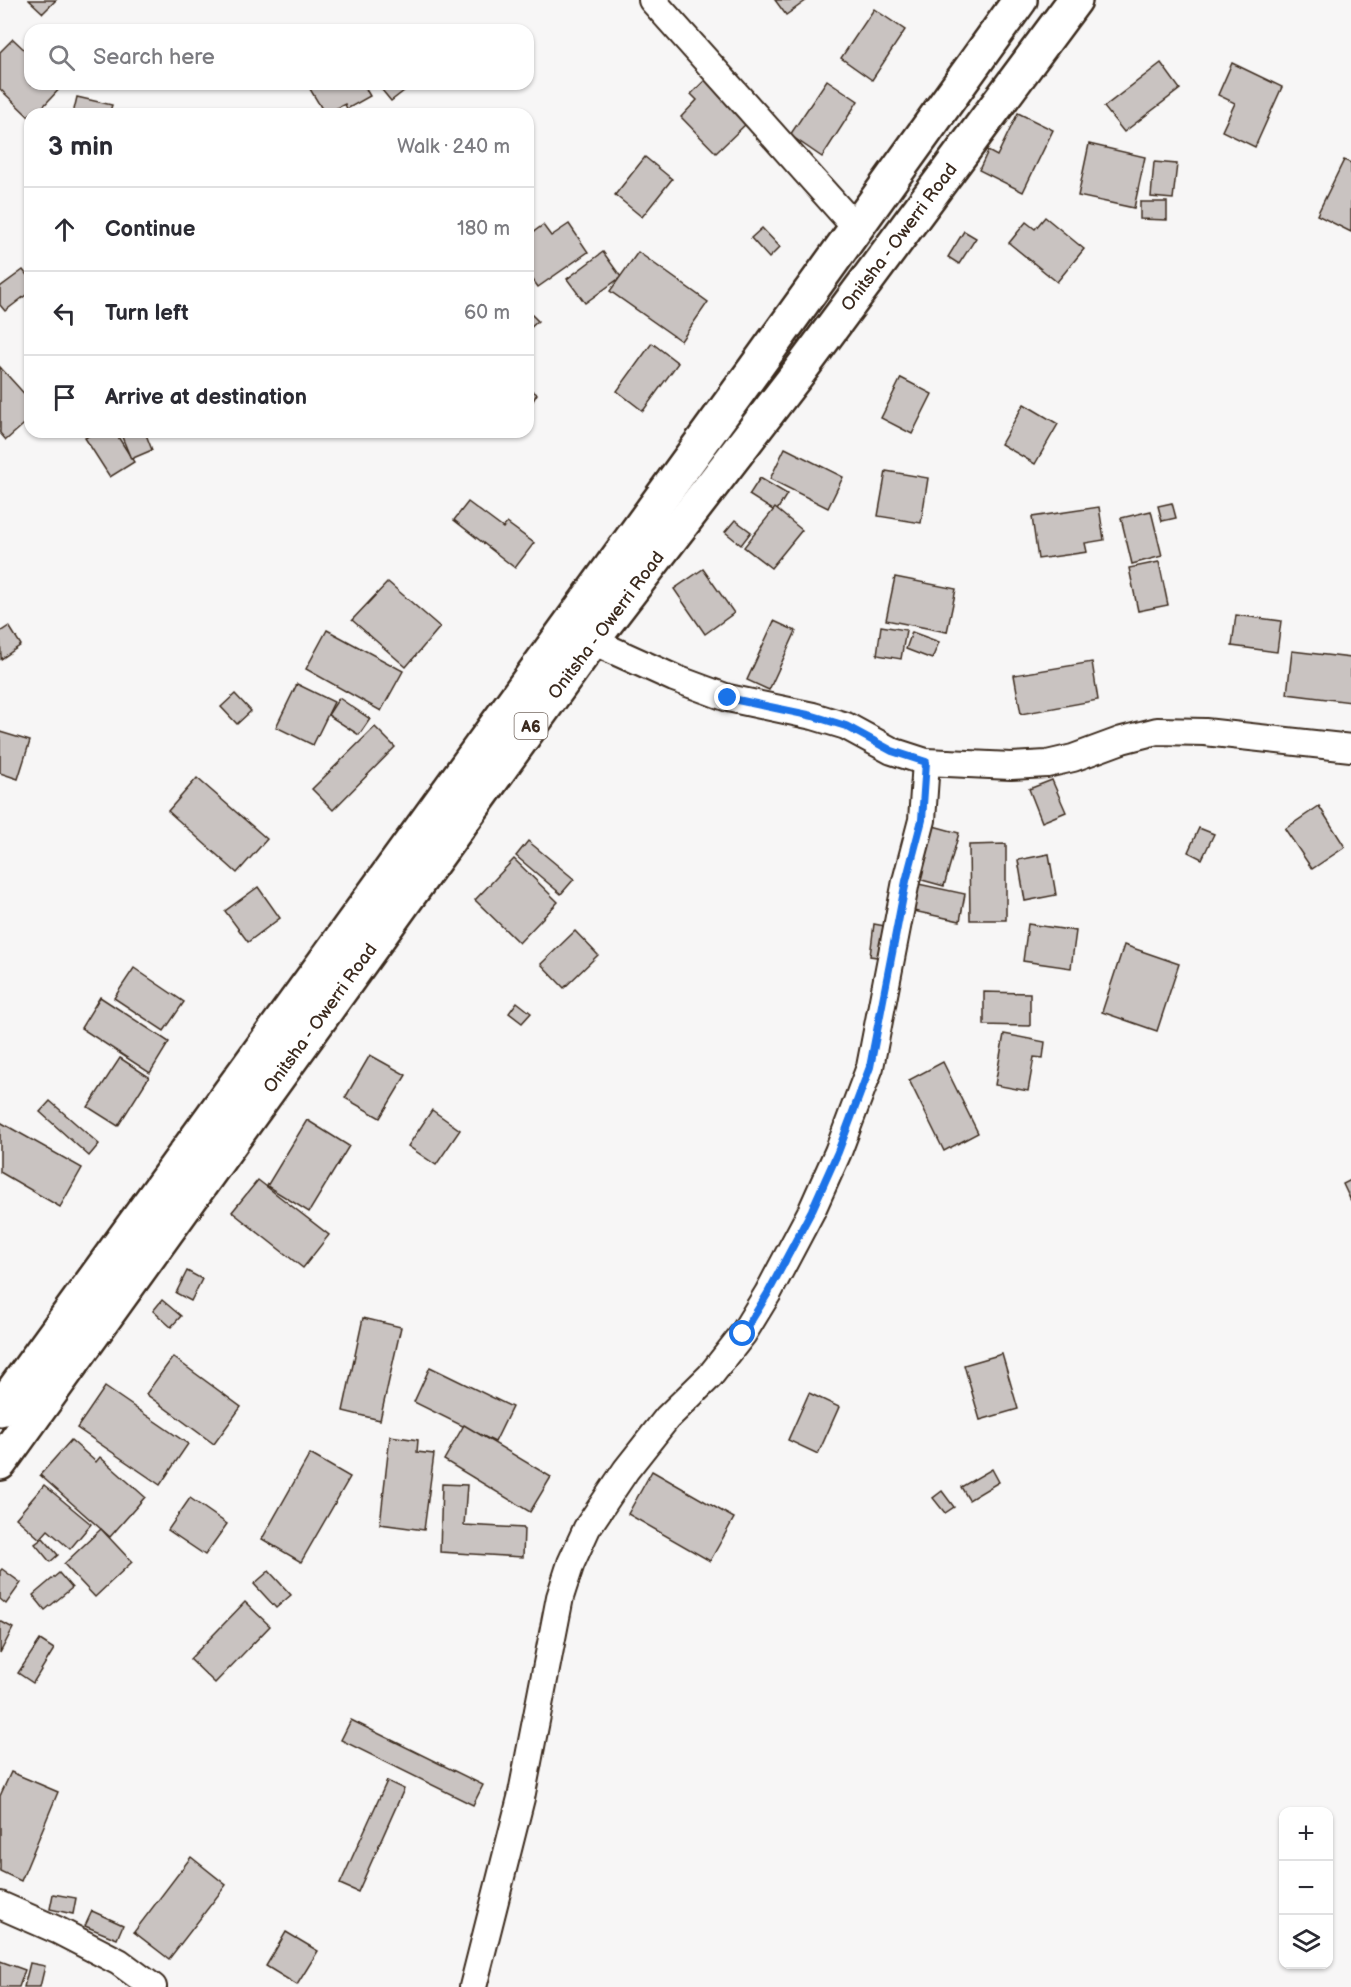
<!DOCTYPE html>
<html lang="en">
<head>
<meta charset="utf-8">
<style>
  body { margin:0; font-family:"Balsamiq Sans",sans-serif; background:#f7f7f7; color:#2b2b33 }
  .controls { position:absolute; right:18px; bottom:18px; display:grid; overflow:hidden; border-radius:12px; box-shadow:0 2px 4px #0004 }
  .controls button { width:54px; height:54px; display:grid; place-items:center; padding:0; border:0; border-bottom:2px solid #e1e1e2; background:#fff; color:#2b2b33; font:30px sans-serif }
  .stop { position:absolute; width:18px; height:18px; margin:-14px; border:4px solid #1a73e8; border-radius:50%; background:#fff }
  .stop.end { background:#1a73e8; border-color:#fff; box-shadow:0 2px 6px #0008 }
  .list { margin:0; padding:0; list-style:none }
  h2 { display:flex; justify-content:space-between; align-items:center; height:78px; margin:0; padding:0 24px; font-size:26px }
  h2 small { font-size:20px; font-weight:400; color:#7c7c81 }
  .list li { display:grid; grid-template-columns:39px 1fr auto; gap:18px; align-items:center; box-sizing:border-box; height:84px; padding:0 24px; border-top:2px solid #e1e1e2 }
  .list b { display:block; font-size:22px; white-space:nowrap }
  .list em { font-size:20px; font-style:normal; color:#7c7c81 }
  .icon { flex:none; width:33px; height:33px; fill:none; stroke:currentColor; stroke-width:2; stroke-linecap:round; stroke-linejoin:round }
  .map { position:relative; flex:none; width:1351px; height:1987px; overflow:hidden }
  .search { position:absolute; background:#fff; box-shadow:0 2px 4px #0004; left:24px; top:24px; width:510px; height:66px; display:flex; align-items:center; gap:15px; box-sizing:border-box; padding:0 21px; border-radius:18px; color:#7c7c81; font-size:22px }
  .panel { position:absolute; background:#fff; box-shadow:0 2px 4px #0004; left:24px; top:108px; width:510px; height:330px; border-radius:18px }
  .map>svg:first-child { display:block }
  .building { fill:#c9c3c1; stroke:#3b2a1e; stroke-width:1.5 }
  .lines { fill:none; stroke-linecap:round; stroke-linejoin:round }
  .street-casing { stroke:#3b2a1e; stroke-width:30 }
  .highway-casing { stroke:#3b2a1e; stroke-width:38 }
  .street { stroke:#fff; stroke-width:26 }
  .highway { stroke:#fff; stroke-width:33 }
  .route { stroke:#1a73e8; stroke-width:8 }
  .labels { text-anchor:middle; stroke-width:4.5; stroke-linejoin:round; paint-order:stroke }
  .shield { fill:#fff; stroke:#766a62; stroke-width:1.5 }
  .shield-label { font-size:16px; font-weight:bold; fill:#3b2a1e }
  .street-label { font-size:18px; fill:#3b2a1e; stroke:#fff }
</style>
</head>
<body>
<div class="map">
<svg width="1351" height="1987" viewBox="0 0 1351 1987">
  <rect width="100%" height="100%" fill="#f7f6f6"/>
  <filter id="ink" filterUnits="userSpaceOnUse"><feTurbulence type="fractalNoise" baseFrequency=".0167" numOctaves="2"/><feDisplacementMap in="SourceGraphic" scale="12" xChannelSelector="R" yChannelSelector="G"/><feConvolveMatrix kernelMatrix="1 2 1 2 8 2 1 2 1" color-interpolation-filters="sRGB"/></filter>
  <g filter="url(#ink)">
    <g class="building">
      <polygon points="29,0 56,0 43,13"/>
      <polygon points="775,0 807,0 786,15"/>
      <polygon points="874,9 905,30 872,80 841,58"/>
      <polygon points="13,39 30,55 30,84 64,84 36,114 30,114 30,118 0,89 0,52"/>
      <polygon points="1161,63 1180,89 1124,132 1104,107"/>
      <polygon points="1232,63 1282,87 1255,147 1222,131 1235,103 1218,95"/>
      <polygon points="706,79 748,122 716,153 681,117 697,100 691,94"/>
      <polygon points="827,80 858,101 822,157 790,135"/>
      <polygon points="307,84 363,84 370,96 347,109 345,104 325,114"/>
      <polygon points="377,84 413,84 391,101"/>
      <polygon points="77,97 112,105 109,114 73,114"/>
      <polygon points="1018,113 1053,130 1023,192 979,170 988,151 997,156"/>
      <polygon points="1089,144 1145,157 1134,208 1078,196"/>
      <polygon points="645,157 672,179 642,217 615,195"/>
      <polygon points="1344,160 1351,163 1351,232 1317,215"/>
      <polygon points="1154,162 1177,164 1173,199 1151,197"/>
      <polygon points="1140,202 1167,202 1167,220 1140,219"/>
      <polygon points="1045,217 1084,249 1057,282 1009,243 1026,222 1035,229"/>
      <polygon points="569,224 588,252 538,287 528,273 528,236 543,225 551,236"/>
      <polygon points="762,228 780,247 769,258 751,238"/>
      <polygon points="964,231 976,238 959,264 948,257"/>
      <polygon points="603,252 621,277 585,303 567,279"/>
      <polygon points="638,252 708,302 681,341 610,291"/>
      <polygon points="23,270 30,279 30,292 5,311 0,305 0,287"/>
      <polygon points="528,311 538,321 528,330"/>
      <polygon points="652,343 678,363 643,411 617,391"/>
      <polygon points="0,367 30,400 30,419 6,440 0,433"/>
      <polygon points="901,378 932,394 912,434 881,418"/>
      <polygon points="528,388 537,394 528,409"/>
      <polygon points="1024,404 1058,424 1035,464 1001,444"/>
      <polygon points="95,432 115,432 134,462 110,477 85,438"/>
      <polygon points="120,432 145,432 152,450 131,459"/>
      <polygon points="785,448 843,477 828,508 770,479"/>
      <polygon points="886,471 928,478 921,523 878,516"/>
      <polygon points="760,478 787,494 776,512 749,495"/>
      <polygon points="468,502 503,528 507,523 534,543 515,568 454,520"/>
      <polygon points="1172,503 1176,518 1162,521 1158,506"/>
      <polygon points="1099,507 1104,540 1085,543 1087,552 1038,559 1032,517"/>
      <polygon points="775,508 802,530 771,568 744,547"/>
      <polygon points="1151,511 1162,556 1132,564 1121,518"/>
      <polygon points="735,520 751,532 741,545 725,532"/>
      <polygon points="1159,562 1168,605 1138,611 1129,568"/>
      <polygon points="703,569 734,613 705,634 674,589"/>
      <polygon points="895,577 956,589 947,632 886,620"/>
      <polygon points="388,582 440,627 406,667 352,620"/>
      <polygon points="1236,615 1281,621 1277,652 1232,646"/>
      <polygon points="774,621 796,631 769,690 747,680"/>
      <polygon points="9,626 21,645 1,659 0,632"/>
      <polygon points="881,626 906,630 901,659 877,655"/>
      <polygon points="327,630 403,671 381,711 306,669"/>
      <polygon points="912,632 939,642 932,659 906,649"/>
      <polygon points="1292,651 1351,658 1351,702 1287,694"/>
      <polygon points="1092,662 1098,700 1021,714 1014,675"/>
      <polygon points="297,684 334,702 313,745 276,727"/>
      <polygon points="235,694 251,711 237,724 221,707"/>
      <polygon points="339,698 370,719 359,735 328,715"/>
      <polygon points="375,727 395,747 333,810 312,789"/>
      <polygon points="0,732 30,741 18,779 0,773"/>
      <polygon points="197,778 267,839 237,873 168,811"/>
      <polygon points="1052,780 1066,812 1042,822 1029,789"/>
      <polygon points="1319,806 1345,847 1312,869 1285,829"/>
      <polygon points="926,824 959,833 944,886 911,877"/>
      <polygon points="1199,828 1214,834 1202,859 1188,852"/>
      <polygon points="528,841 574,879 561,894 516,856"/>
      <polygon points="1006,844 1006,920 970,920 969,845"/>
      <polygon points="1049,854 1056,895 1025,901 1018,860"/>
      <polygon points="514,859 558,902 519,943 475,900"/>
      <polygon points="900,880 965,894 960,921 895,907"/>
      <polygon points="258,887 280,918 248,942 225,911"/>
      <polygon points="874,924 896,928 891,959 870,956"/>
      <polygon points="1028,924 1076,931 1071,968 1023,961"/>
      <polygon points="575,931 598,955 564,988 541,964"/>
      <polygon points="1124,945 1179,964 1157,1031 1102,1012"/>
      <polygon points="134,968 184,1002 164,1031 114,998"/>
      <polygon points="984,992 1030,993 1030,1026 984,1025"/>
      <polygon points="100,997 169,1042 150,1073 81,1028"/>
      <polygon points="517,1002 531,1013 522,1023 509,1013"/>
      <polygon points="1004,1034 1045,1042 1043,1058 1034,1057 1028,1091 995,1085"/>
      <polygon points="370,1055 406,1075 380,1118 345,1098"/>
      <polygon points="120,1058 149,1077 118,1126 88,1107"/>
      <polygon points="943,1062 978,1133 944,1151 909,1080"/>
      <polygon points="50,1101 99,1144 89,1156 40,1112"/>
      <polygon points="432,1110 460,1130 436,1165 408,1146"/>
      <polygon points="307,1120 349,1146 309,1212 267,1186"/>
      <polygon points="0,1122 82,1168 60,1207 0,1172"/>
      <polygon points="258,1180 329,1235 303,1268 232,1212"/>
      <polygon points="1351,1180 1351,1201 1343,1184"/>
      <polygon points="187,1271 202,1279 191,1301 176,1293"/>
      <polygon points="162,1300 181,1316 171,1327 153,1311"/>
      <polygon points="363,1318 401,1327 380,1420 343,1411"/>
      <polygon points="1002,1354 1018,1409 980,1420 964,1365"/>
      <polygon points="173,1357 241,1407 214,1444 146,1394"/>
      <polygon points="430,1367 512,1407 495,1442 414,1402"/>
      <polygon points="105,1387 188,1444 160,1485 77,1428"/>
      <polygon points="809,1393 839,1407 818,1454 788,1440"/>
      <polygon points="464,1425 551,1477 530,1512 444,1460"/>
      <polygon points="390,1436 418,1440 417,1452 434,1454 424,1530 380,1524"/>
      <polygon points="71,1440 96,1462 100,1457 145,1497 110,1537 40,1475"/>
      <polygon points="310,1454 350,1477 301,1562 262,1539"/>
      <polygon points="992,1469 999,1482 969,1500 961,1487"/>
      <polygon points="652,1471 734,1518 710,1561 628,1514"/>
      <polygon points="442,1484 467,1485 464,1525 524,1528 523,1557 440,1552"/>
      <polygon points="44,1485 91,1524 70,1549 48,1530 40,1539 16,1518"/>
      <polygon points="942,1491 954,1507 945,1513 933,1498"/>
      <polygon points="190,1498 227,1524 205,1555 168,1530"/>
      <polygon points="101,1529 132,1562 95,1597 64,1564"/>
      <polygon points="43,1538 58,1555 50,1562 35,1544"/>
      <polygon points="2,1569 21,1583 6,1604 0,1599 0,1571"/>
      <polygon points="269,1571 291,1595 276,1608 254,1584"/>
      <polygon points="59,1573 72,1588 45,1610 33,1595"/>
      <polygon points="245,1602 270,1626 215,1683 190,1659"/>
      <polygon points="0,1621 13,1628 0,1653"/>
      <polygon points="40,1640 54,1649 33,1683 18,1673"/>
      <polygon points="351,1720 483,1785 473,1805 341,1740"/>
      <polygon points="11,1772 58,1792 21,1881 0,1871 0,1796"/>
      <polygon points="387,1781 404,1789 358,1892 340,1884"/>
      <polygon points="191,1857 226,1885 169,1959 134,1932"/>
      <polygon points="53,1894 76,1898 73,1914 50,1909"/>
      <polygon points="92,1911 123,1925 117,1939 85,1926"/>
      <polygon points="286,1932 318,1951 297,1985 266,1966"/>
      <polygon points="0,1961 25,1970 19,1987 0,1987"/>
      <polygon points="30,1963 45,1966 40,1987 24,1987"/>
    </g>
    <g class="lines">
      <defs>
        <g id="street">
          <polyline points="652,0 856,228"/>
          <polyline points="592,641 674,678 728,698 813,716 846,726 892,751 926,762 1011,766 1047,764 1073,758 1122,740 1157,731 1205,732 1351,748"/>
          <polyline points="0,1905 57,1930 119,1962 153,1987"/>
          <polyline points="473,1987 521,1798 560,1597 571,1563 587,1528 626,1470 667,1418 710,1376 743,1334 768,1293 812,1210 838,1152 870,1067 906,881 922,820 926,762"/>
        </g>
        <g id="highway">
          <polyline points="0,1409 754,370 1020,0"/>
          <polyline points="0,1463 592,641 799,372 1075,0"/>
        </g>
      </defs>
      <use href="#street" class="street-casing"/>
      <use href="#highway" class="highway-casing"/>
      <use href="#street" class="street"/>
      <use href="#highway" class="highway"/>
    </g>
  </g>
  <g class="lines" filter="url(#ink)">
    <polyline class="route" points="728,698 813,716 846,726 892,751 926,762 922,820 906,881 870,1067 838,1152 812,1210 768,1293 743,1334"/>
  </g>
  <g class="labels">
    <rect class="shield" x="514.5" y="713" width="33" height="26" rx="4.5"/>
    <g class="shield-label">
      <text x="531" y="732">A6</text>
    </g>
    <g class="street-label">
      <text transform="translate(899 237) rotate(-53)" y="6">Onitsha - Owerri Road</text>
      <text transform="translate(606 625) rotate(-53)" y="6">Onitsha - Owerri Road</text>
      <text transform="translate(320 1018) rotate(-54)" y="6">Onitsha - Owerri Road</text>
    </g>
  </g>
</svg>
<div class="controls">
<button>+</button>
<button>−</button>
<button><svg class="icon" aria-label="layers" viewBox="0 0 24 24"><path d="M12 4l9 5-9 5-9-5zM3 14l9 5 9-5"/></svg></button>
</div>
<div class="stop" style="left:743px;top:1334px"></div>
<div class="stop end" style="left:728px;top:698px"></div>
<div class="search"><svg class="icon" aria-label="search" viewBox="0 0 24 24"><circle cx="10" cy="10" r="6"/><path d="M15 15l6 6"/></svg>Search here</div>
<section class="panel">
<h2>3 min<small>Walk · 240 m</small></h2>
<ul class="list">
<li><svg class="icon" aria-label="ahead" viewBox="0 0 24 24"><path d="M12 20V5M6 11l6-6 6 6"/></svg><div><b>Continue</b></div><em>180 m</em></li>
<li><svg class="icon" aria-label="left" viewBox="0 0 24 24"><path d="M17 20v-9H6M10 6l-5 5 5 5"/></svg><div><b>Turn left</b></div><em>60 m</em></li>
<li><svg class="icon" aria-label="arrive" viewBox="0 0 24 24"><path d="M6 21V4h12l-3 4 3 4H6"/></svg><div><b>Arrive at destination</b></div></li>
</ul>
</section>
</div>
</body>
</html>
